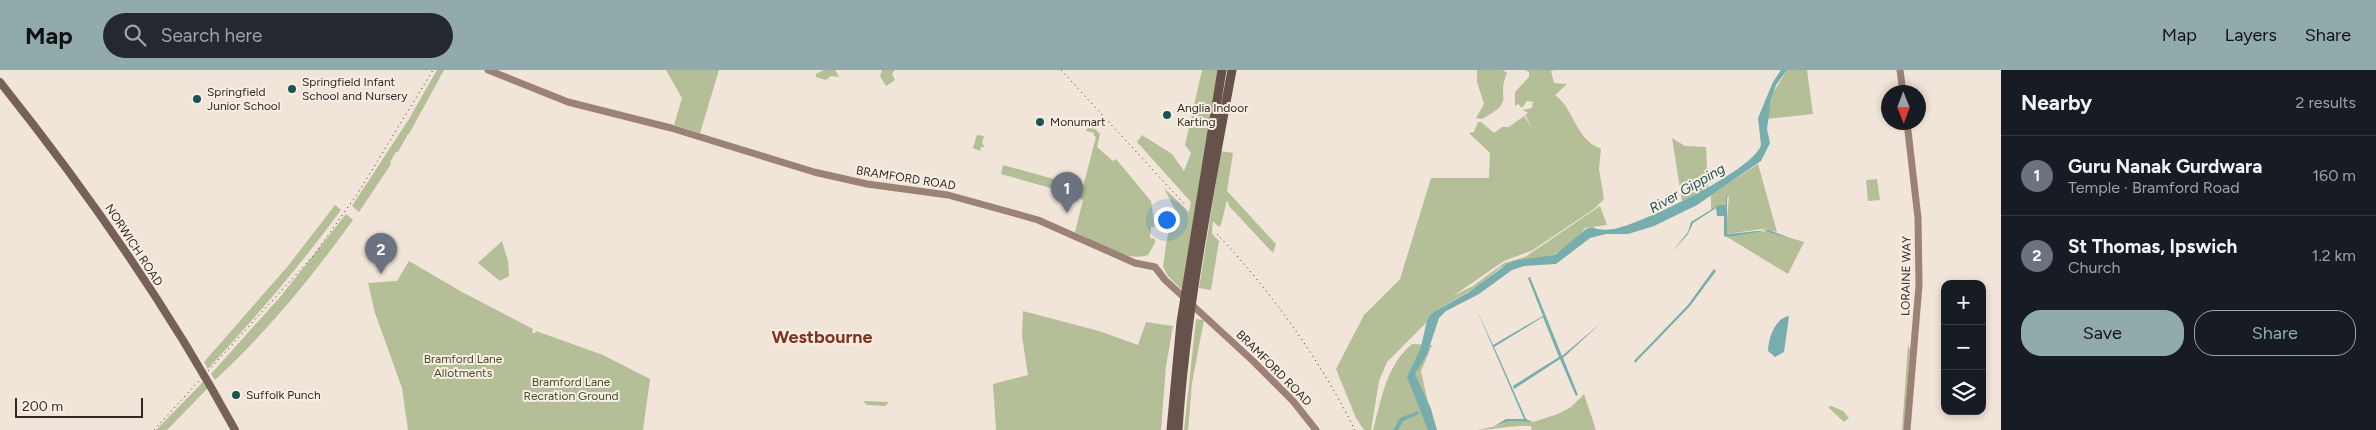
<!DOCTYPE html>
<html lang="en">
<head>
<meta charset="utf-8">
<style>
  body { margin:0; font-family:Figtree,sans-serif; background:#242831; color:#f1f3f6 }
  .controls { position:absolute; right:15px; bottom:15px; display:grid; overflow:hidden; border-radius:10px; box-shadow:0 2px 8px #0003 }
  .controls button { width:45px; height:45px; display:grid; place-items:center; padding:0; border:0; border-bottom:1px solid #363941; background:#171b24; color:#f1f3f6; font:25px sans-serif }
  .compass { position:absolute; left:1881px; top:15px; width:45px; height:45px; border-radius:50%; background:#171b24; box-shadow:0 2px 8px #0003; rotate:179deg }
  .scale { position:absolute; left:15px; bottom:12px; width:128px; box-sizing:border-box; padding-left:5px; border:2px solid #342926; border-top:0; font-size:14px; line-height:18px; white-space:nowrap; color:#342926; -webkit-text-stroke:4px #f9eee4; paint-order:stroke }
  .you { position:absolute; left:1166px; top:149px; width:18px; height:18px; margin:-12px; border:4px solid #fff; border-radius:50%; background:#1a73e8; box-shadow:0 0 0 8px #1a73e833 }
  .badge { display:grid; place-items:center; width:32px; height:32px; border-radius:50%; background:#91abad; color:#fff; font-size:16px; font-weight:700 }
  .pin { position:absolute; translate:-50% -41px; filter:drop-shadow(0 1px 2px #0008) }
  .pin::after { content:''; position:absolute; top:26px; width:18px; height:15px; background:inherit; clip-path:polygon(0 0,100% 0,50% 100%) }
  .list { margin:0; padding:0; list-style:none }
  h2 { display:flex; justify-content:space-between; align-items:center; height:65px; margin:0; padding:0 20px; font-size:21px }
  h2 small { font-size:16px; font-weight:400; color:#9ea1a6 }
  .list li { display:grid; grid-template-columns:32px 1fr auto; gap:15px; align-items:center; box-sizing:border-box; height:80px; padding:0 20px; border-top:1px solid #363941 }
  .list b { display:block; font-size:19px; white-space:nowrap }
  .list p { margin:0; font-size:16px; white-space:nowrap; color:#9ea1a6 }
  .list em { font-size:16px; font-style:normal; color:#9ea1a6 }
  .actions { display:flex; gap:10px; padding:15px 20px }
  .actions a { flex:1; padding:11px 0; border:1px solid #91abad; border-radius:20px; text-align:center; font-size:18px; color:#91abad }
  .actions .main { background:#91abad; color:#111 }
  .icon { flex:none; width:28px; height:28px; fill:none; stroke:currentColor; stroke-width:2; stroke-linecap:round; stroke-linejoin:round }
  .map { position:relative; flex:none; width:2001px; height:360px; overflow:hidden }
  header { display:flex; align-items:center; gap:30px; box-sizing:border-box; height:70px; padding:0 25px; background:#91abad; color:#111 }
  header strong { font-size:24px }
  nav { display:flex; gap:28px; margin-inline-start:auto; font-size:18px }
  .search { width:350px; height:45px; background:#242831; display:flex; align-items:center; gap:12px; box-sizing:border-box; padding:0 18px; border-radius:28px; color:#9ea1a6; font-size:19px }
  main { display:flex }
  aside { flex:1; background:#171b24 }
  .map>svg:first-child { display:block }
  .green { fill:#b4bf98 }
  .water { fill:#77adad }
  .lines { fill:none; stroke-linecap:round; stroke-linejoin:round }
  .secondary { stroke:#9c8276; stroke-width:7 }
  .primary { stroke:#766057; stroke-width:8 }
  .trunk { stroke:#66524a; stroke-width:9 }
  .rail { stroke:#342926; stroke-width:1; stroke-dasharray:1 4; stroke-linecap:butt }
  .poi-dot { fill:#1c5354; stroke:#f9eee4; stroke-width:2 }
  .labels { text-anchor:middle; stroke-width:4; stroke-linejoin:round; paint-order:stroke }
  .poi-label { font-size:12px; fill:#342926; stroke:#f9eee4; text-anchor:start }
  .street-label { font-size:12px; fill:#342926; stroke:#f9eee4 }
  .park-label { font-size:12px; fill:#45512a; stroke:#f9eee4 }
  .water-label { font-size:14px; font-style:italic; fill:#1c5354; stroke:#f9eee4 }
  .district-label { font-size:18px; font-weight:bold; fill:#823320; stroke:#f9eee4 }
</style>
</head>
<body>
<header>
<strong>Map</strong>
<div class="search"><svg class="icon" aria-label="search" viewBox="0 0 24 24"><circle cx="10" cy="10" r="6"/><path d="M15 15l6 6"/></svg>Search here</div>
<nav><a>Map</a><a>Layers</a><a>Share</a></nav>
</header>
<main>
<div class="map">
<svg width="2001" height="360" viewBox="0 0 2001 360">
  <rect width="100%" height="100%" fill="#f1e4d8"/>
  <g class="green">
    <polygon points="437,0 444,0 409,64 408,64 398,82 396,82 390,92 391,94 359,142 352,136 409,49"/>
    <polygon points="666,0 719,0 700,63 674,55 682,28"/>
    <polygon points="824,0 835,0 839,7 831,6 826,10 816,7 816,4"/>
    <polygon points="882,0 895,0 892,4 895,10 886,16 880,6"/>
    <path d="M1202,0H1219L1182,220L1168,206L1163,197C1165,183 1169,150 1175,140L1164,118L1189,142L1191,132L1137,72L1142,65L1172,84L1184,101L1191,83L1185,75Z"/>
    <path d="M1477,0H1503L1507,3C1495,31 1518,29 1482,49L1476,48L1484,34L1477,12Z"/>
    <path d="M1525,0H1555L1551,1L1554,13L1567,14L1555,25C1576,41 1574,68 1601,79L1599,99L1604,129L1594,139L1533,180L1504,191L1453,226L1473,216L1504,193L1525,187L1600,136L1607,155L1585,158L1575,170L1553,186L1501,197L1478,216L1432,243L1425,254L1387,292L1379,311L1371,360H1364L1356,348L1336,299L1364,245L1400,209L1431,108H1489L1490,83L1469,63L1474,62L1478,52H1481L1494,63L1502,57H1509L1524,46L1532,58L1525,45L1528,43L1523,40L1532,38L1533,32L1527,31L1522,38L1518,34L1515,36V22L1529,7V2Z"/>
    <polygon points="1787,0 1807,0 1813,44 1767,49 1773,23"/>
    <path d="M1088,58L1095,59L1100,64L1097,77L1113,91L1116,89L1151,131L1155,157H1151L1150,168L1155,169V173L1148,185C1125,193 1095,171 1075,162L1083,130L1054,119L1001,104L1003,95L1083,117L1096,67L1094,66V63L1086,61Z"/>
    <polygon points="977,65 984,66 982,73 985,77 981,77 980,81 973,78"/>
    <polygon points="1672,68 1685,76 1706,77 1708,118 1682,131"/>
    <polygon points="1221,81 1233,83 1227,121 1276,174 1273,183 1229,136 1227,130 1221,155 1219,157 1213,151 1212,164 1219,171 1211,220 1199,218"/>
    <polygon points="1758,94 1777,162 1762,159 1726,164 1729,125 1724,135 1711,140 1711,125"/>
    <polygon points="1877,109 1880,130 1868,131 1866,110"/>
    <path d="M335,135L341,140C300,196 255,248 208,299L204,292L288,196Z"/>
    <path d="M346,144L353,150C312,207 267,262 215,310L211,304L281,226Z"/>
    <polygon points="1755,161 1774,163 1804,172 1788,204 1727,167"/>
    <polygon points="502,171 508,191 509,206 500,211 478,193"/>
    <polygon points="409,191 462,222 533,259 532,263 535,263 536,261 603,285 650,309 643,360 408,360 402,318 375,243 368,213 397,211"/>
    <polygon points="1023,241 1099,261 1138,275 1146,252 1173,256 1166,296 1161,360 996,360 993,314 1028,305 1022,266"/>
    <polygon points="1196,249 1204,250 1192,313 1188,360 1184,360"/>
    <path d="M1412,274L1432,275L1421,301L1434,360H1373C1382,328 1386,296 1412,274Z"/>
    <polygon points="1908,274 1910,280 1904,360 1902,360"/>
    <polygon points="204,311 208,318 167,360 156,360"/>
    <path d="M1584,324L1596,360H1532L1531,356C1512,355 1496,360 1477,360L1497,356L1509,351L1533,352L1558,344L1571,337Z"/>
    <polygon points="863,331 889,332 885,336 867,335"/>
    <polygon points="1831,336 1843,341 1849,348 1844,352 1828,337"/>
  </g>
  <g class="water">
    <path d="M1781,0H1787L1776,15L1771,30L1767,59L1770,73L1761,91L1697,135L1654,156L1628,164H1606L1590,168L1556,194L1524,196L1512,200L1479,224L1446,241L1439,248L1427,284L1415,304L1431,339L1437,360H1428L1407,307L1421,277L1427,250L1432,243L1469,222L1507,194L1518,190L1555,185L1586,159L1592,157C1599,161 1611,160 1618,158C1644,152 1754,100 1761,75L1758,48L1773,12Z"/>
    <polygon points="1727,124 1727,164 1769,160 1793,169 1764,161 1727,167 1724,166 1724,146 1717,146 1716,138 1693,153 1688,164 1672,182 1688,162 1691,152 1719,135 1725,135"/>
    <polygon points="1714,199 1716,201 1690,236 1635,293 1634,291 1688,235"/>
    <polygon points="1530,207 1562,286 1602,252 1563,288 1578,325 1576,326 1560,289 1514,319 1513,316 1559,287 1543,247 1494,277 1526,349 1533,352 1509,351 1493,357 1506,349 1524,349 1475,236 1493,275 1543,246 1528,208"/>
    <path d="M1789,246L1784,282L1775,287L1768,281C1768,269 1775,248 1789,246Z"/>
    <polygon points="1417,341 1419,344 1403,351 1398,360 1393,360 1400,348"/>
  </g>
  <g class="lines">
    <g class="secondary">
      <polyline points="488,0 568,32 671,58 814,102 867,114 948,125 1017,144 1038,150 1135,193 1155,197 1165,210 1253,291 1293,331 1316,360"/>
      <polyline points="1900,0 1903,22"/>
      <polyline points="1907,52 1918,148 1919,215 1907,360"/>
    </g>
    <path class="primary" d="M0,12C87,121 168,237 235,360"/>
    <g class="trunk">
      <polyline points="1171,360 1181,252 1222,0"/>
      <path d="M1178,360C1186,239 1210,119 1232,0"/>
    </g>
    <g class="rail">
      <polyline points="1061,0 1186,136"/>
      <path d="M1217,164C1271,221 1320,290 1355,360"/>
      <polyline points="154,360 314,185 358,123 433,0"/>
    </g>
  </g>
  <g class="poi-dot">
    <circle cx="292" cy="19" r="5"/>
    <circle cx="197" cy="29" r="5"/>
    <circle cx="1167" cy="45" r="5"/>
    <circle cx="1040" cy="52" r="5"/>
    <circle cx="236" cy="325" r="5"/>
  </g>
  <g class="labels">
    <g class="poi-label">
      <text x="302" y="16">Springfield Infant<tspan x="302" dy="14">School and Nursery</tspan></text>
      <text x="207" y="26">Springfield<tspan x="207" dy="14">Junior School</tspan></text>
      <text x="1177" y="42">Anglia Indoor<tspan x="1177" dy="14">Karting</tspan></text>
      <text x="1050" y="56">Monumart</text>
      <text x="246" y="329">Suffolk Punch</text>
    </g>
    <g class="street-label">
      <text transform="translate(906 108) rotate(9)" y="4">BRAMFORD ROAD</text>
      <text transform="translate(134 175) rotate(57)" y="4">NORWICH ROAD</text>
      <text transform="translate(1906 206) rotate(-89)" y="4">LORAINE WAY</text>
      <text transform="translate(1274 298) rotate(45)" y="4">BRAMFORD ROAD</text>
    </g>
    <g class="park-label">
      <text x="463" y="293">Bramford Lane<tspan x="463" dy="14">Allotments</tspan></text>
      <text x="571" y="316">Bramford Lane<tspan x="571" dy="14">Recration Ground</tspan></text>
    </g>
    <g class="water-label">
      <text transform="translate(1687 118) rotate(-30)" y="5">River Gipping</text>
    </g>
    <g class="district-label">
      <text x="822" y="273">Westbourne</text>
    </g>
  </g>
</svg>
<div class="controls">
<button>+</button>
<button>−</button>
<button><svg class="icon" aria-label="layers" viewBox="0 0 24 24"><path d="M12 4l9 5-9 5-9-5zM3 14l9 5 9-5"/></svg></button>
</div>
<svg class="compass" viewBox="-18 -18 36 36"><path d="M0-13l5 13h-10z" fill="#e53935"/><path d="M0 13l5-13h-10z" fill="#9ea1a6"/></svg>
<div class="scale">200 m</div>
<div class="you"></div>
<div class="pin badge" style="left:1067px;top:143px;background:#6b7280">1</div>
<div class="pin badge" style="left:381px;top:204px;background:#6b7280">2</div>
</div>
<aside>
<h2>Nearby<small>2 results</small></h2>
<ul class="list">
<li><span class="badge" style="background:#6b7280">1</span><div><b>Guru Nanak Gurdwara</b><p>Temple · Bramford Road</p></div><em>160 m</em></li>
<li><span class="badge" style="background:#6b7280">2</span><div><b>St Thomas, Ipswich</b><p>Church</p></div><em>1.2 km</em></li>
</ul>
<div class="actions"><a class="main">Save</a><a>Share</a></div>
</aside>
</main>
</body>
</html>
